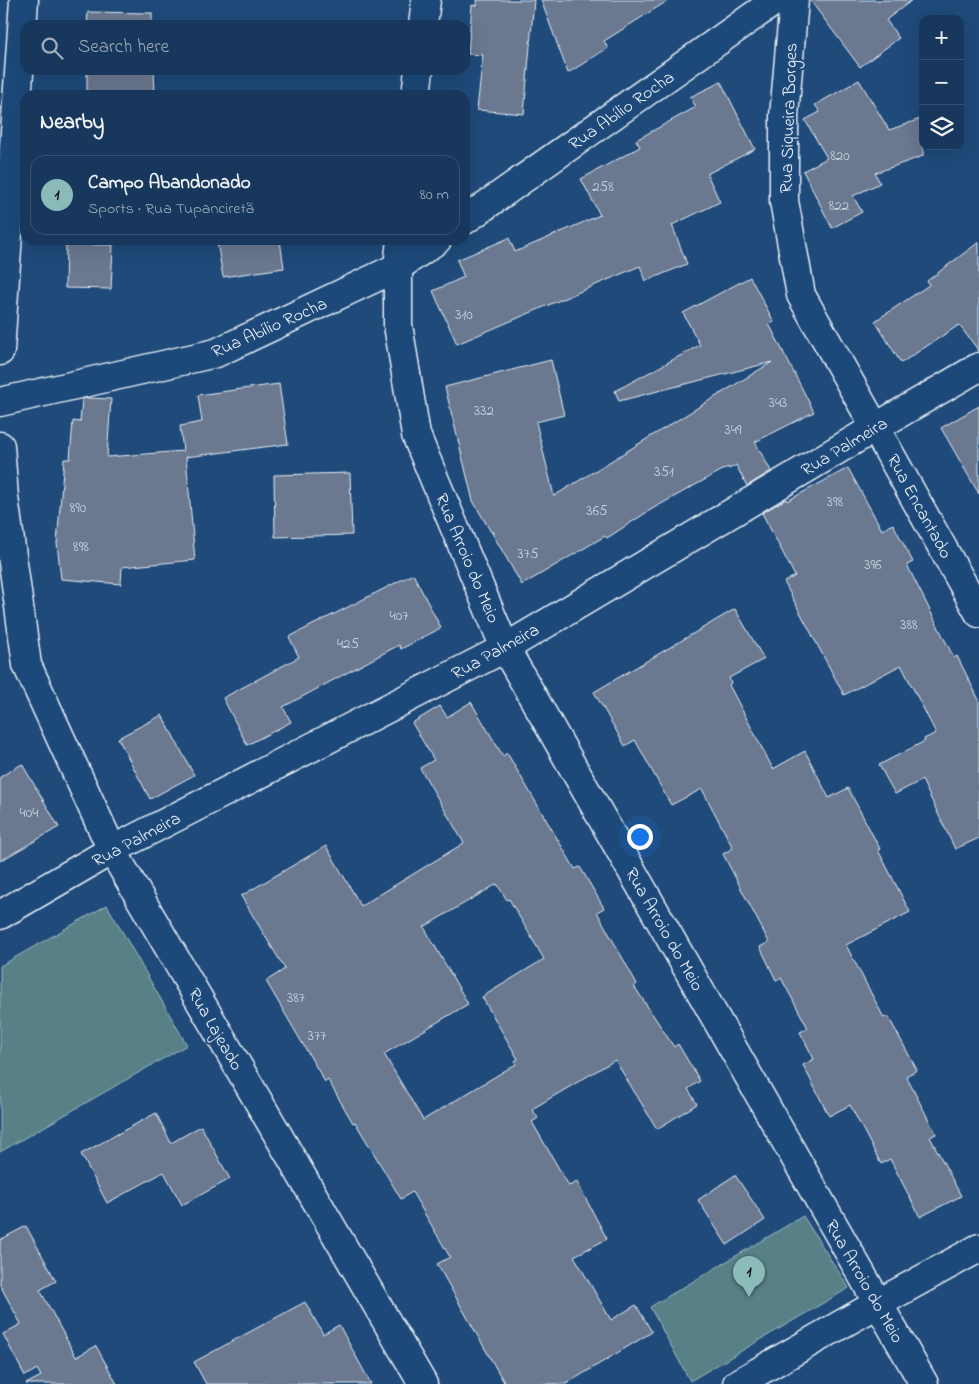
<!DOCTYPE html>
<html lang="en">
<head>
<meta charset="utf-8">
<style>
  body { margin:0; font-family:"Indie Flower",sans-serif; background:#203f62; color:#f1f3f6 }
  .controls { position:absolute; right:15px; top:15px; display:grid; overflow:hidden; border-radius:10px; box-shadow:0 5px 20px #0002 }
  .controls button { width:45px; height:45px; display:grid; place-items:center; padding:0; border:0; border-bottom:1px solid #365272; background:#17385c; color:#f1f3f6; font:25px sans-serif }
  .you { position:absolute; left:639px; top:836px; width:18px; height:18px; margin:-12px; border:4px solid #fff; border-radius:50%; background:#1a73e8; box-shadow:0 0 0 8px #1a73e833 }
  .badge { display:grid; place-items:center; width:32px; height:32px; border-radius:50%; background:#8bbbb9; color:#111; font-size:16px; font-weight:700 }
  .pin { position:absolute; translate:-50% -41px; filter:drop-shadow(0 1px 2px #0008) }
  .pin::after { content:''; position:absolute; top:26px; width:18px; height:15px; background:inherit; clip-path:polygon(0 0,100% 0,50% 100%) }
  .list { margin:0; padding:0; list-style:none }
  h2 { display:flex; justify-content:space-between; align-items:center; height:65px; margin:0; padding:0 20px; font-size:21px }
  h2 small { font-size:16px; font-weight:400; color:#9eacbb }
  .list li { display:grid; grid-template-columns:32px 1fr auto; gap:15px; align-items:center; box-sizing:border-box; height:80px; margin:0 10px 10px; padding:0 10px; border:1px solid #365272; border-radius:15px }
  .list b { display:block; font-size:19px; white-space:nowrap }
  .list p { margin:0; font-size:16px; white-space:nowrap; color:#9eacbb }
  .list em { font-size:16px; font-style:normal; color:#9eacbb }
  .icon { flex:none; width:28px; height:28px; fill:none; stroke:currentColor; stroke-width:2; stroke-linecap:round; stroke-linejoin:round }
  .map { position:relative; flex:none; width:979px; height:1384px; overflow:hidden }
  .search { position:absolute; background:#17385c; box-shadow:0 5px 20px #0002; left:20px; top:20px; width:450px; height:55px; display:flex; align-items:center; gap:12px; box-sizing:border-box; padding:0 18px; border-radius:15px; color:#9eacbb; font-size:19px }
  .panel { position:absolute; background:#17385c; box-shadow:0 5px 20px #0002; left:20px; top:90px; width:450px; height:155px; border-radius:15px }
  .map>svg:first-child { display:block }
  .green { fill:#588187; stroke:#a0b9c0 }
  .building { fill:#6b7890; stroke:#e8f1f8; fill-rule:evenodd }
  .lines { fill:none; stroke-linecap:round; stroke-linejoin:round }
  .street-casing { stroke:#e8f1f8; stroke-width:31 }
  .street { stroke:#1f4a7a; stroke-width:28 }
  .labels { text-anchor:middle; stroke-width:4; stroke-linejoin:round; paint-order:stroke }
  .number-label { font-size:15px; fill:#c9d3de }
  .street-label { font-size:18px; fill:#e8f1f8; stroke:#1f4a7a }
</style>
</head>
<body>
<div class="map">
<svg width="979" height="1384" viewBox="0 0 979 1384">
  <rect width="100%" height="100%" fill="#1f4a7a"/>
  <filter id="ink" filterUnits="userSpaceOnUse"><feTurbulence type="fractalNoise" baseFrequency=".02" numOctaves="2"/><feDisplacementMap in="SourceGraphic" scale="10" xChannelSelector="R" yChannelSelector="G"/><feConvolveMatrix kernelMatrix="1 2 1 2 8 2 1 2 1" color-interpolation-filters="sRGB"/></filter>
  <g filter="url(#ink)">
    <g class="green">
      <polygon points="107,905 187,1045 0,1152 0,966"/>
      <polygon points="803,1216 849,1288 690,1381 650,1307"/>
    </g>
    <g class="building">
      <polygon points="477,0 534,0 524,114 477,110 483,55 468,54 472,5 477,6"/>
      <polygon points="541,0 669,0 604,41 608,48 568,73"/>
      <polygon points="810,0 912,0 886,20 899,38 860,67"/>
      <polygon points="88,12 152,13 152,25 87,25"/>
      <polygon points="87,70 154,70 155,95 87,95"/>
      <polygon points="859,80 889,130 923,118 923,156 875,173 880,183 853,196 862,212 832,228 803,171 827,158 805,120 820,112 815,105"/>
      <polygon points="721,82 755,149 707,174 720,202 672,225 687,264 646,281 640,266 457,344 433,291 464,277 457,260 509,238 515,252 600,215 581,179 640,147 636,140 696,107 690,97"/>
      <polygon points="234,240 280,240 284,268 223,277 217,242"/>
      <polygon points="979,242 979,351 959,325 901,363 875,321 929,285 927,281"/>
      <polygon points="66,244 113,245 111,289 65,288"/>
      <polygon points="750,277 774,322 769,324 814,412 755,442 771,471 747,486 736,465 729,469 728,467 652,509 607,538 605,536 522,585 492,533 494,532 491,532 473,501 445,387 551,360 564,415 536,422 554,496 772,362 619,401 615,391 700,345 683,313"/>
      <polygon points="279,384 288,444 186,457 195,560 122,567 121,584 61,579 57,543 64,459 70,459 73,421 80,422 82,399 89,398 111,399 107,457 183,451 180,426 202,422 198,395"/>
      <polygon points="979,406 979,494 941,428"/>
      <polygon points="848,468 882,530 893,524 913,562 907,565 954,658 957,656 979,700 979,838 955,849 922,780 895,794 879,765 925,741 924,739 936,733 901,665 844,695 784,582 795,576 762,513 786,499 787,501"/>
      <polygon points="350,473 352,535 275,537 274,475"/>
      <polygon points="413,574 441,628 401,649 399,645 283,707 291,722 247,745 223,698 299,657 289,637"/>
      <polygon points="735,609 764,659 729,678 731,683 729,685 773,769 805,751 829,798 848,788 880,849 878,850 910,912 846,945 884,1018 888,1016 917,1070 906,1076 936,1134 930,1137 961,1196 920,1217 890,1159 881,1164 850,1105 829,1116 803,1065 814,1059 800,1032 808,1028 781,978 776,980 760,947 769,942 723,854 733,848 702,789 671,805 635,740 625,746 594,692"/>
      <path d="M471,702L503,756L507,753L575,869L580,867L604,908L597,912L637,984L634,986L674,1047L678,1044L700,1081L688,1089L697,1104L657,1129L615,1060L532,1109L538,1118L532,1122L569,1186L577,1182L607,1239L574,1256L611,1320L636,1305L652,1332L566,1384H505L437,1264L450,1257L412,1192L401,1199L355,1122L353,1123L328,1080L325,1082L266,981L285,969L241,896L326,846L361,906L464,843L420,768L434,760L412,723L440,706L447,717ZM497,884L507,900L509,899L544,959L482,997L518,1059L515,1061L516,1064L423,1120L384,1054L468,1004L424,927Z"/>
      <polygon points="162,715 194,775 150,799 118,738"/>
      <polygon points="22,764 59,827 0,861 0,777"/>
      <polygon points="156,1113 171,1143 201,1126 230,1179 182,1205 164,1172 107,1203 81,1154"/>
      <polygon points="735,1175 765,1220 727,1245 698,1200"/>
      <polygon points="26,1226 56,1281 40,1290 76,1357 96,1346 117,1384 26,1384 41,1376 37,1369 25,1376 3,1334 21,1324 0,1285 0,1240"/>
      <polygon points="305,1302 323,1334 339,1325 371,1384 206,1384 194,1362"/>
    </g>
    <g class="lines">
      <defs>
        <g id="street">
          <polyline points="794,0 784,116 784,201 801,295 979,613"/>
          <polyline points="423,25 426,0"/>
          <polyline points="416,95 419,70"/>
          <polyline points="465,220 776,0"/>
          <polyline points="401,240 398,267 398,325 416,435 505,648 924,1384"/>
          <polyline points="0,351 24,0"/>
          <polyline points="0,402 216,353 398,267 437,240"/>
          <polyline points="0,446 4,497 27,665 112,850 423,1384"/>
          <polyline points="0,915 112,850 505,648 876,427 979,367"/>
          <polyline points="737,1384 877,1304 979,1248"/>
        </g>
      </defs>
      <use href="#street" class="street-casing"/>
      <use href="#street" class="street"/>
    </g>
  </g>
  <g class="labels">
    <g class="number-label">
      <text x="840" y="160">820</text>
      <text x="603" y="191">258</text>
      <text x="839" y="210">822</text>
      <text x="464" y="319">310</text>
      <text x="778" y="407">343</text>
      <text x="484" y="415">332</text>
      <text x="733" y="434">349</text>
      <text x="664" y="476">351</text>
      <text x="835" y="506">398</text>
      <text x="78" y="512">890</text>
      <text x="597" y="515">365</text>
      <text x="81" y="551">898</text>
      <text x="528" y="558">375</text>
      <text x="873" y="569">396</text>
      <text x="399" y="620">407</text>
      <text x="909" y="629">388</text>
      <text x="348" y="648">425</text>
      <text x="29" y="817">404</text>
      <text x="296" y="1002">387</text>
      <text x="317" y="1040">377</text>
    </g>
    <g class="street-label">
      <text transform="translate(621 110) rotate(-35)" y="6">Rua Abílio Rocha</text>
      <text transform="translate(788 118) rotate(-88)" y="6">Rua Siqueira Borges</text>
      <text transform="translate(269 327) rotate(-24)" y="6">Rua Abílio Rocha</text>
      <text transform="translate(844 446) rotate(-31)" y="6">Rua Palmeira</text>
      <text transform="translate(920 506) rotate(61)" y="6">Rua Encantado</text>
      <text transform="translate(468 558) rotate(67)" y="6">Rua Arroio do Meio</text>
      <text transform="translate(495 651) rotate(-29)" y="6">Rua Palmeira</text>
      <text transform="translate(136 839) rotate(-28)" y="6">Rua Palmeira</text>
      <text transform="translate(665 929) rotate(60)" y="6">Rua Arroio do Meio</text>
      <text transform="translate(216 1029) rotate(60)" y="6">Rua Lajeado</text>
      <text transform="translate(865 1281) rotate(60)" y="6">Rua Arroio do Meio</text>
    </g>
  </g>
</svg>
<div class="controls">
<button>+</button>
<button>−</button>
<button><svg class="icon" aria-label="layers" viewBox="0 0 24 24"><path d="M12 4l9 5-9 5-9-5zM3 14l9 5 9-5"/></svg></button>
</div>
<div class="you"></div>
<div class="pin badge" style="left:749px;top:1297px">1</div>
<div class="search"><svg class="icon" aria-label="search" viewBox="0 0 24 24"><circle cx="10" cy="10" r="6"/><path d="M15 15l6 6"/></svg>Search here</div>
<section class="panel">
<h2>Nearby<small></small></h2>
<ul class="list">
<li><span class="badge">1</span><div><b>Campo Abandonado</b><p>Sports · Rua Tupanciretã</p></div><em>80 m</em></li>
</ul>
</section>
</div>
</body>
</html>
